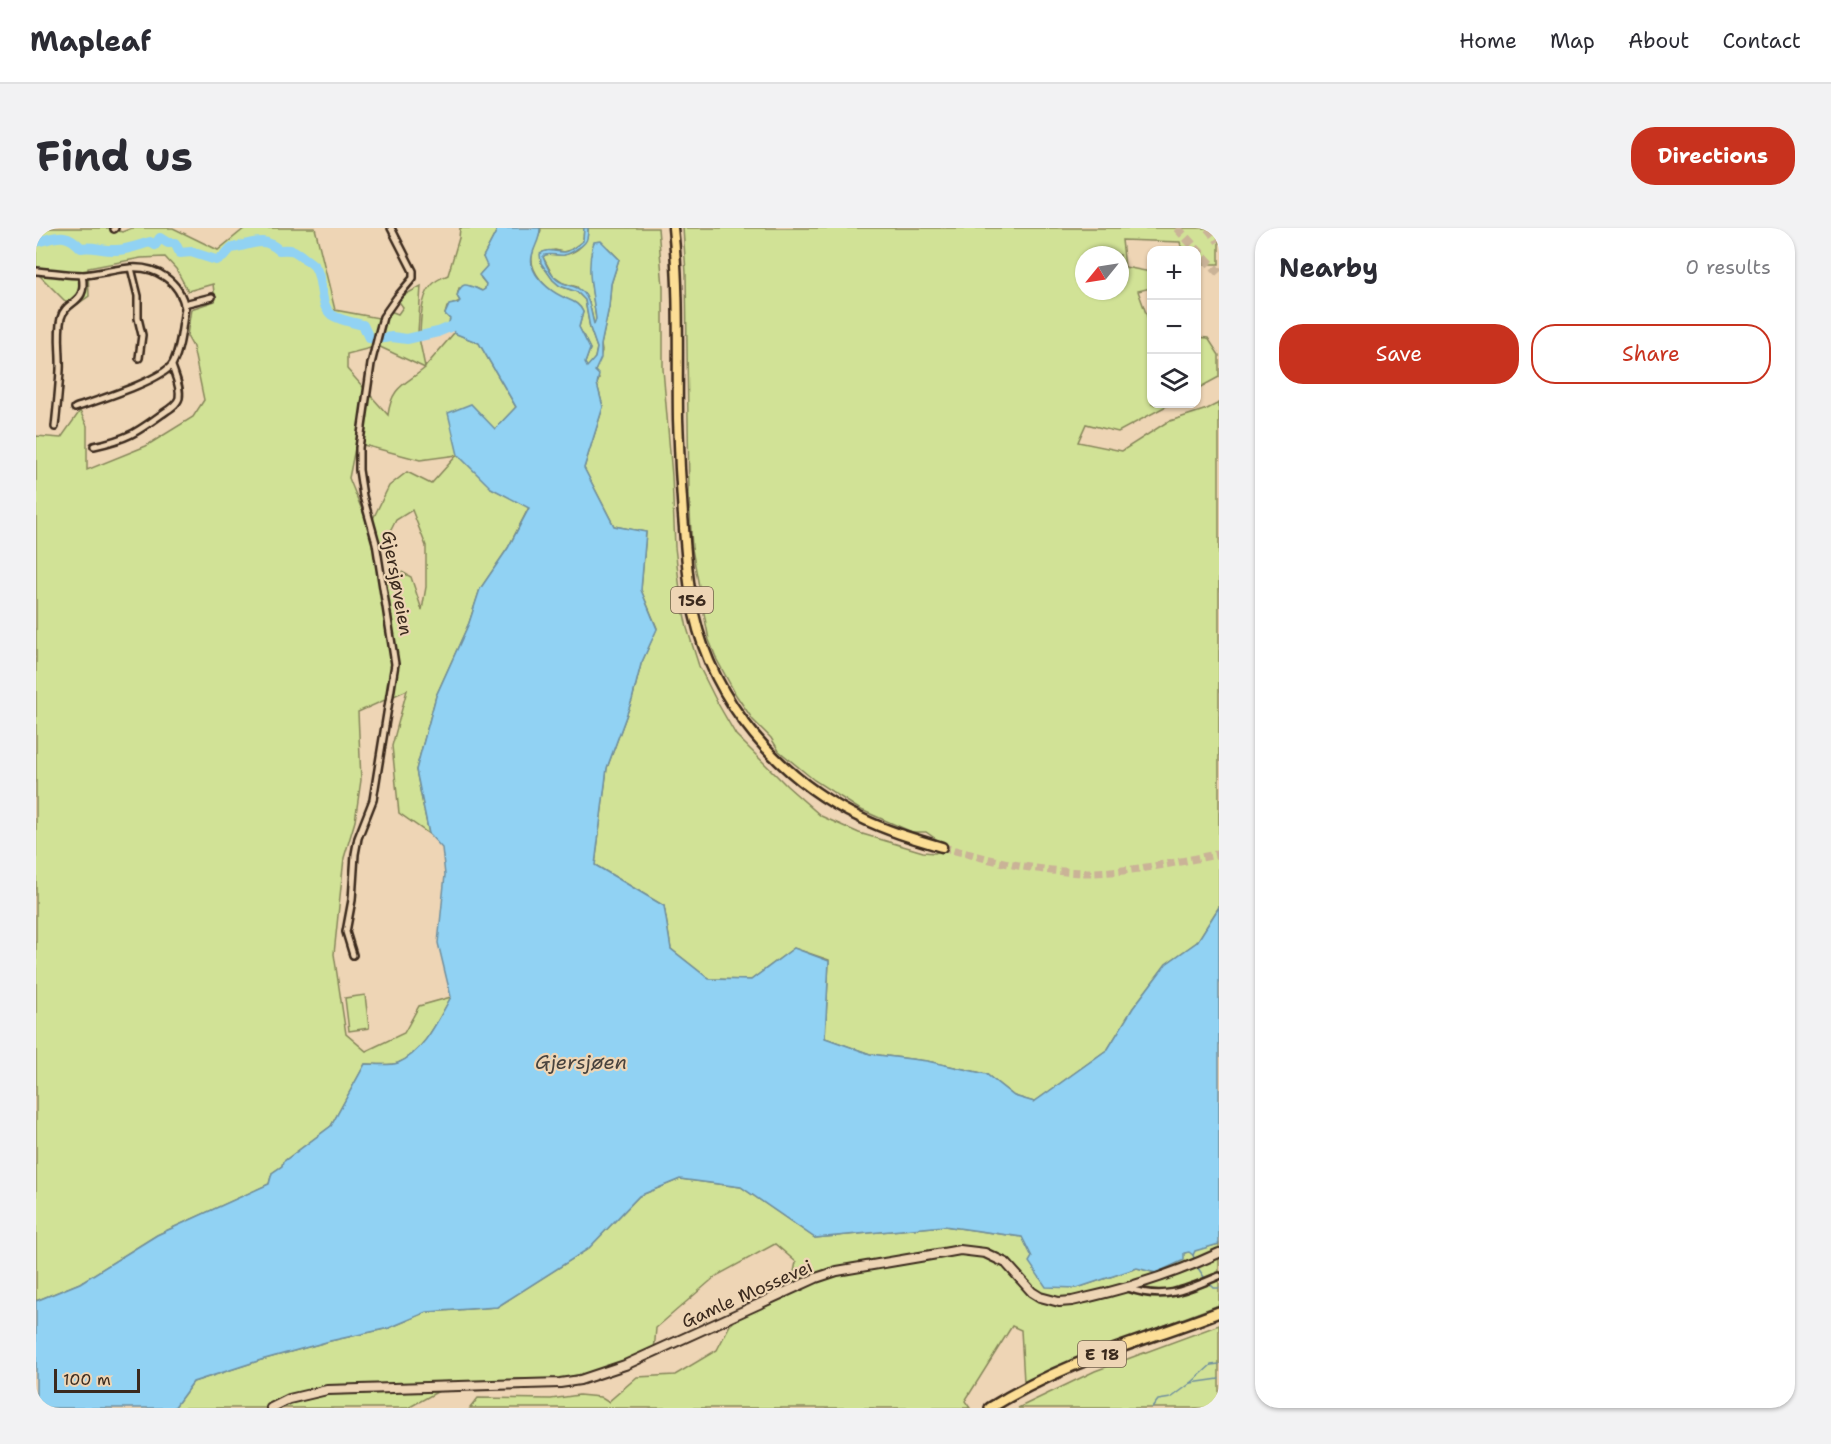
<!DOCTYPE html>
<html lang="en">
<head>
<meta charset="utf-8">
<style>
  body { margin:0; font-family:"Shantell Sans",sans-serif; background:#f2f2f3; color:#2b2b33 }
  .controls { position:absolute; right:18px; top:18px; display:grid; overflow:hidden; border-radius:12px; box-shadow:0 2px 4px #0004 }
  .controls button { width:54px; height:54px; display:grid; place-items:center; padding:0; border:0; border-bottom:2px solid #e1e1e2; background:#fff; color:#2b2b33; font:30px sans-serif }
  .compass { position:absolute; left:1039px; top:18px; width:54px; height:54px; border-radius:50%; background:#fff; box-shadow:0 2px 4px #0004; rotate:240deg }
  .scale { position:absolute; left:18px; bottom:15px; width:86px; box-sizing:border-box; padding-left:6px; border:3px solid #3b2a1e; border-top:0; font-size:16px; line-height:21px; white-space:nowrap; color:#3b2a1e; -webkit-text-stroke:4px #eed5b5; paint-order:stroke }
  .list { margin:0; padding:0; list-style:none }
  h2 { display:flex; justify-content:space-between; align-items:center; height:78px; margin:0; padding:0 24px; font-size:26px }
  h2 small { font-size:20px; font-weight:400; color:#7c7c81 }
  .actions { display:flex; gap:12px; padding:18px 24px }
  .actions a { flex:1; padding:14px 0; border:2px solid #c8321e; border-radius:24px; text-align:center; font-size:21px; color:#c8321e }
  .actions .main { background:#c8321e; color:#fff }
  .icon { flex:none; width:33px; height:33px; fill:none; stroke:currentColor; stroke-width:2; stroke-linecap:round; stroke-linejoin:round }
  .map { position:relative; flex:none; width:1183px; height:1180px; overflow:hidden; border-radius:24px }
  header { display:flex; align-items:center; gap:36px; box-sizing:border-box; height:84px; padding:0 30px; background:#fff; border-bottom:2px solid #e1e1e2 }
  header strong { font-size:28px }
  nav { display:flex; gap:33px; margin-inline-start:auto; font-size:21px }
  .intro { display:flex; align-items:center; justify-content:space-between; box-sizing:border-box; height:144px; padding:0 36px }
  h1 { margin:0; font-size:42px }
  .button { padding:15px 27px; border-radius:24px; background:#c8321e; color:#fff; font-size:21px; font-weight:700 }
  main { display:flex; gap:36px; padding:0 36px }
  aside { flex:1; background:#fff; border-radius:24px; box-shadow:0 2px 4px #0004 }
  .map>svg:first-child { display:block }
  .green { fill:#d1e296; stroke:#86865a; stroke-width:1.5; fill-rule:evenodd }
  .water { fill:#91d2f3; stroke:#6f8f9e; stroke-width:1.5 }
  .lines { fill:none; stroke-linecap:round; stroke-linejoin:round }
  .stream { stroke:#6f8f9e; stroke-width:1.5 }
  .river { stroke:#91d2f3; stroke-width:10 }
  .primary-tunnel { stroke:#cab397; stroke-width:8; stroke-dasharray:8 4; stroke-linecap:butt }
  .highway-tunnel { stroke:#cab397; stroke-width:9; stroke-dasharray:9 4.5; stroke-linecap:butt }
  .street-casing { stroke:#3b2a1e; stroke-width:10 }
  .secondary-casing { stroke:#3b2a1e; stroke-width:12 }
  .primary-casing { stroke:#3b2a1e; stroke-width:13 }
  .highway-casing { stroke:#3b2a1e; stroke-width:14 }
  .street { stroke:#eed5b5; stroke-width:5 }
  .secondary { stroke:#eed5b5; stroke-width:8 }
  .primary { stroke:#fcde96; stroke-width:8 }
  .highway { stroke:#fcde96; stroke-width:9 }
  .labels { text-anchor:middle; stroke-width:4.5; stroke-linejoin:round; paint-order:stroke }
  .shield { fill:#eed5b5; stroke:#715d4b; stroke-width:1.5 }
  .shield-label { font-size:16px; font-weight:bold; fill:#3b2a1e }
  .street-label { font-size:18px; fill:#3b2a1e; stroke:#eed5b5 }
  .water-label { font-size:20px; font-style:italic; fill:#48433e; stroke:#eed5b5 }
</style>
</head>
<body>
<header>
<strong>Mapleaf</strong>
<nav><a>Home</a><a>Map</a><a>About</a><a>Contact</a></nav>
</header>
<div class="intro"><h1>Find us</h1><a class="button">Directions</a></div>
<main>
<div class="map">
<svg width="1183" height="1180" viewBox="0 0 1183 1180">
  <rect width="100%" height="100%" fill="#eed5b5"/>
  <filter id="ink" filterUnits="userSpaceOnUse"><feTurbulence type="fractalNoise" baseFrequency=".0167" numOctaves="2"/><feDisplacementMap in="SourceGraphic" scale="12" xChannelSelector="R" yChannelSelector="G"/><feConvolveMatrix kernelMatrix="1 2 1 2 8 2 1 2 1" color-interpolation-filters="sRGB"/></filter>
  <g filter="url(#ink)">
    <g class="green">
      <path d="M0,0H74L86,4L96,0H137L182,22L209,0H279L299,82L348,91L354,83L362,86L367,79L361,71L385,58L382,105L389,139L418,105L443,115L480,179L459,201L455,260L493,279L472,320L444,361L433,395L400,468L380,542L393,606L363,585L356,518L371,462L322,484L325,552L319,593L308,630L298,726L310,806L330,823L368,805L383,778L415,769C402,792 388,824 362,835C353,838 339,836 329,836L295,898L247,934L246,938L236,945L233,956L121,1007L44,1055L0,1073V208L25,210L44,183L51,198V242L110,218L157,189L168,172L157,119L151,108L155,81L179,73L177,56L152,63L140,41L129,29L105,30L52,40L53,68L36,80L0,44ZM342,118L389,140C369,157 356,157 352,187L311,141V126ZM320,215L384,232L421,227L395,256L371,244L353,258L333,299L313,250ZM376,282L390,318V359L386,382L375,349L357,339L344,360V324L360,292Z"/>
      <path d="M424,0H460V4L447,29L452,38L445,45V50L450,56L449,61L446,63L440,60H423L421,68L424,73L411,79L409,86L414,91L413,97L417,95L419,97L413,100L384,105C385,89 385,65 399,54C402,51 408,49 412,47L423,10Z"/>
      <path d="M504,0H548L547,13L534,22L527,24L519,22L507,24L505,35L517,52L524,58L541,64L549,72L554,100L561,120L559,130L551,140L549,135L554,121L543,99L547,84C542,73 535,74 525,69C512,62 494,45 496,29C497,20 502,11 505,2Z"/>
      <path d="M552,0H622L627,59V141L636,248L639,319L645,371L651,400L663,438L681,474L700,507L751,558L785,588L823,605L887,624L899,625L906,622L907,616L890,604H876L823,581L778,552L743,523L735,510L717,492L700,467L681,432L673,412L656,321L653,266L650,45L647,0H1183V36H1161L1160,22H1146L1144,14L1086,12L1089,39L1115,44V60L1102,63L1115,99L1116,176H1134L1082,204L1050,196L1042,214L1086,223L1131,194L1171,181L1183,175V679L1161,714L1130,736L1097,780L1072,821L998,874L978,868L950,846L891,833L834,826L789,810L793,732L758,720L715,752L673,751L635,721L628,678L559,637L571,540L596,472L605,436L621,400L605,362L610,304L578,298L548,240L567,179L561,156L563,151L559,143L566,123L565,117L573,79L575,56L583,31L572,20L556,21L555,55L560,91V96H558L553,74L541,59L527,55L517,48L507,29L509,27C515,25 522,28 528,27C542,24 553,14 552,0ZM1048,27H1084V63H1048Z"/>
      <polygon points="1161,109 1172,110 1183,127 1183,149 1161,161"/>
      <polygon points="329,767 333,800 313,803 309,770"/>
      <polygon points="644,951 705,959 779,1010 908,998 987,1009 997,1029 1041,1060 1101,1040 1120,1045 1148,1025 1183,1016 1183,1077 1052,1126 988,1154 985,1102 976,1098 929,1173 934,1180 434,1180 442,1170 515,1171 543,1167 564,1169 572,1174 601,1149 639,1147 681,1122 694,1097 727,1069 756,1054 760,1034 739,1016 680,1048 620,1100 618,1124 589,1137 523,1151 477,1151 478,1157 412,1158 372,1180 138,1180 157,1154 225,1132 294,1113 353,1100 391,1084 461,1079 552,1021 603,968"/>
      <polygon points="1183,1097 1183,1180 982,1180 1059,1143"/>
    </g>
    <path class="water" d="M460,0H504C505,13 493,24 496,37C499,50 513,62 525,68C534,73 542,73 547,84L543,99L554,121L549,135L551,139L559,130L561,120L554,100L549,72L541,64L524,58L517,52L505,35L504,26C513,19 519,25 529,24C536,23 542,16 547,13L548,0H552C552,11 551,15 542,20C538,23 533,26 528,27C521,28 516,25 509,27L507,29C511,39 516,51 527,55C534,58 542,58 548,65C555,74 555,86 558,96L560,91C557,65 549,39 558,14L565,13L583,31L575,56L573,79L565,117V130L559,143L563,147L561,156L567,179L548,240L578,298L610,304L605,362L621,401L605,436L596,472L571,540L559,637L628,678L635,721L673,751L715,752L758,720L793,733L789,810L834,826L891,833L950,846L978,868L998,874L1072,821L1097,780L1130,736L1161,714L1183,679V1016L1159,1023L1157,1027L1153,1024L1148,1025V1032L1120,1045L1101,1040L1041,1060L1010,1059L993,1034L996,1029L986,1009L908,998L779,1010L705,959L644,951L603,968L552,1021L461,1079L391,1084L353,1100L294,1113L225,1132L157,1154L138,1180H0V1073L44,1055L121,1007L233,956L236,945L246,938L247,934L295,898L329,836C339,836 353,838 362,835C388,824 402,792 415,769L402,715L409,647L406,620L393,606L380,542L400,468L433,395L444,361L472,320L493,280L455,260L422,227L412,185L435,176L459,201L480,179L443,115L418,105L416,99L419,97L417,95L412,97L414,91L409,86L413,77L422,75L424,73L421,68C426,51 432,57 446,63L449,61L450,56L443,47L451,38L447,29L460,4Z"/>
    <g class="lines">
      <g class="stream">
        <polyline points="1157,1027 1158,1030"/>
        <polyline points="1162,1040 1168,1049"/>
        <polyline points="1175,1057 1178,1060 1183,1060"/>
        <polyline points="1155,1155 1175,1137 1183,1136"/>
        <polyline points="1116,1180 1122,1172 1135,1170 1155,1155 1183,1151"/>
      </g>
      <path class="river" d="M0,14C20,10 29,2 45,20C58,18 68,23 80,22C91,22 103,17 114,14L119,17L124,10L132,15H139L144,25L155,24L180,32L187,29L195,20C216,17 226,7 243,22C257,21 258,22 268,30C272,33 277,36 279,39C288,52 282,76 296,87C303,92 319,95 327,97L333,110L341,111L356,109L371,111L402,104L419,97"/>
      <path class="primary-tunnel" d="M906,619C950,631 992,642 1037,644C1086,647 1135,635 1183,626"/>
      <g class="highway-tunnel">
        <polyline points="1141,0 1183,45"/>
        <polyline points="1172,0 1183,13"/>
      </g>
      <defs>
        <g id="street">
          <polyline points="78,1 79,0"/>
          <polyline points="95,40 102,68 102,90 106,107 103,130"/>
          <path d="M0,43C15,44 32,47 47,47C63,46 78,41 94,40C120,38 144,53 149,80C146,98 145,119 137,135C128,152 59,173 39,180"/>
          <polyline points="148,76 176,69"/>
          <path d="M19,199C21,180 23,161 24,142C25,126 21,106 25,90C30,71 52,77 46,47"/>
          <path d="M58,218C91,211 100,205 126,186C132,182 141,177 143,170C145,160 139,147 136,138"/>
          <polyline points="317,727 310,704 316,672 319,626 322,610 337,572 359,436 340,315 327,268 323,242 323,220 335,136 342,108 347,89 361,69 377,50 377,43 355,0"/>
          <path d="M1092,1060C1128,1073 1150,1062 1183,1048"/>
        </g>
        <path id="secondary" d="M235,1180L253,1171L291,1162L524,1155L544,1152L589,1137L780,1050L801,1043L913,1024L924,1022L949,1025L970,1035L996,1064L1004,1069L1023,1074L1036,1073C1087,1062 1136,1047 1183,1025"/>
        <path id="primary" d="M637,0C644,64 641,127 642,191C643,227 645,264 648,300C650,328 652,357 658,386C678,475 743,551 825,590C851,603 879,611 906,619"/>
        <path id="highway" d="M954,1180C988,1159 1024,1142 1061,1128C1102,1112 1143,1100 1183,1084"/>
      </defs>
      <use href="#street" class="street-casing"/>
      <use href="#secondary" class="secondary-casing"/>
      <use href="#primary" class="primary-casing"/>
      <use href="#highway" class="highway-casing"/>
      <use href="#street" class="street"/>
      <use href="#secondary" class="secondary"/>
      <use href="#primary" class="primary"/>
      <use href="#highway" class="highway"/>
    </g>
  </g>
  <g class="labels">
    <g class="shield">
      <rect x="635" y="359" width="42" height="26" rx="4.5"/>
      <rect x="1042" y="1113" width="48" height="26" rx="4.5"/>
    </g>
    <g class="shield-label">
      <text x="656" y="378">156</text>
      <text x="1066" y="1132">E 18</text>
    </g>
    <g class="street-label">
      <text transform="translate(361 355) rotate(80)" y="6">Gjersjøveien</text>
      <text transform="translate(711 1066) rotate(-24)" y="6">Gamle Mossevei</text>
    </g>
    <g class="water-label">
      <text x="545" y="841">Gjersjøen</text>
    </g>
  </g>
</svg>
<div class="controls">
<button>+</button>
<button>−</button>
<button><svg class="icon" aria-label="layers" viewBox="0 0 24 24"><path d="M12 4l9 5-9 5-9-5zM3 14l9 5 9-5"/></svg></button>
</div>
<svg class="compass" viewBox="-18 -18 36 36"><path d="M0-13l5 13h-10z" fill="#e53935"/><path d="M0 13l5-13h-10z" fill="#7c7c81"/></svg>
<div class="scale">100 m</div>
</div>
<aside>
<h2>Nearby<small>0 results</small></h2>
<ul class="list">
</ul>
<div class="actions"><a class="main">Save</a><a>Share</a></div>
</aside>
</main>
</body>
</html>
